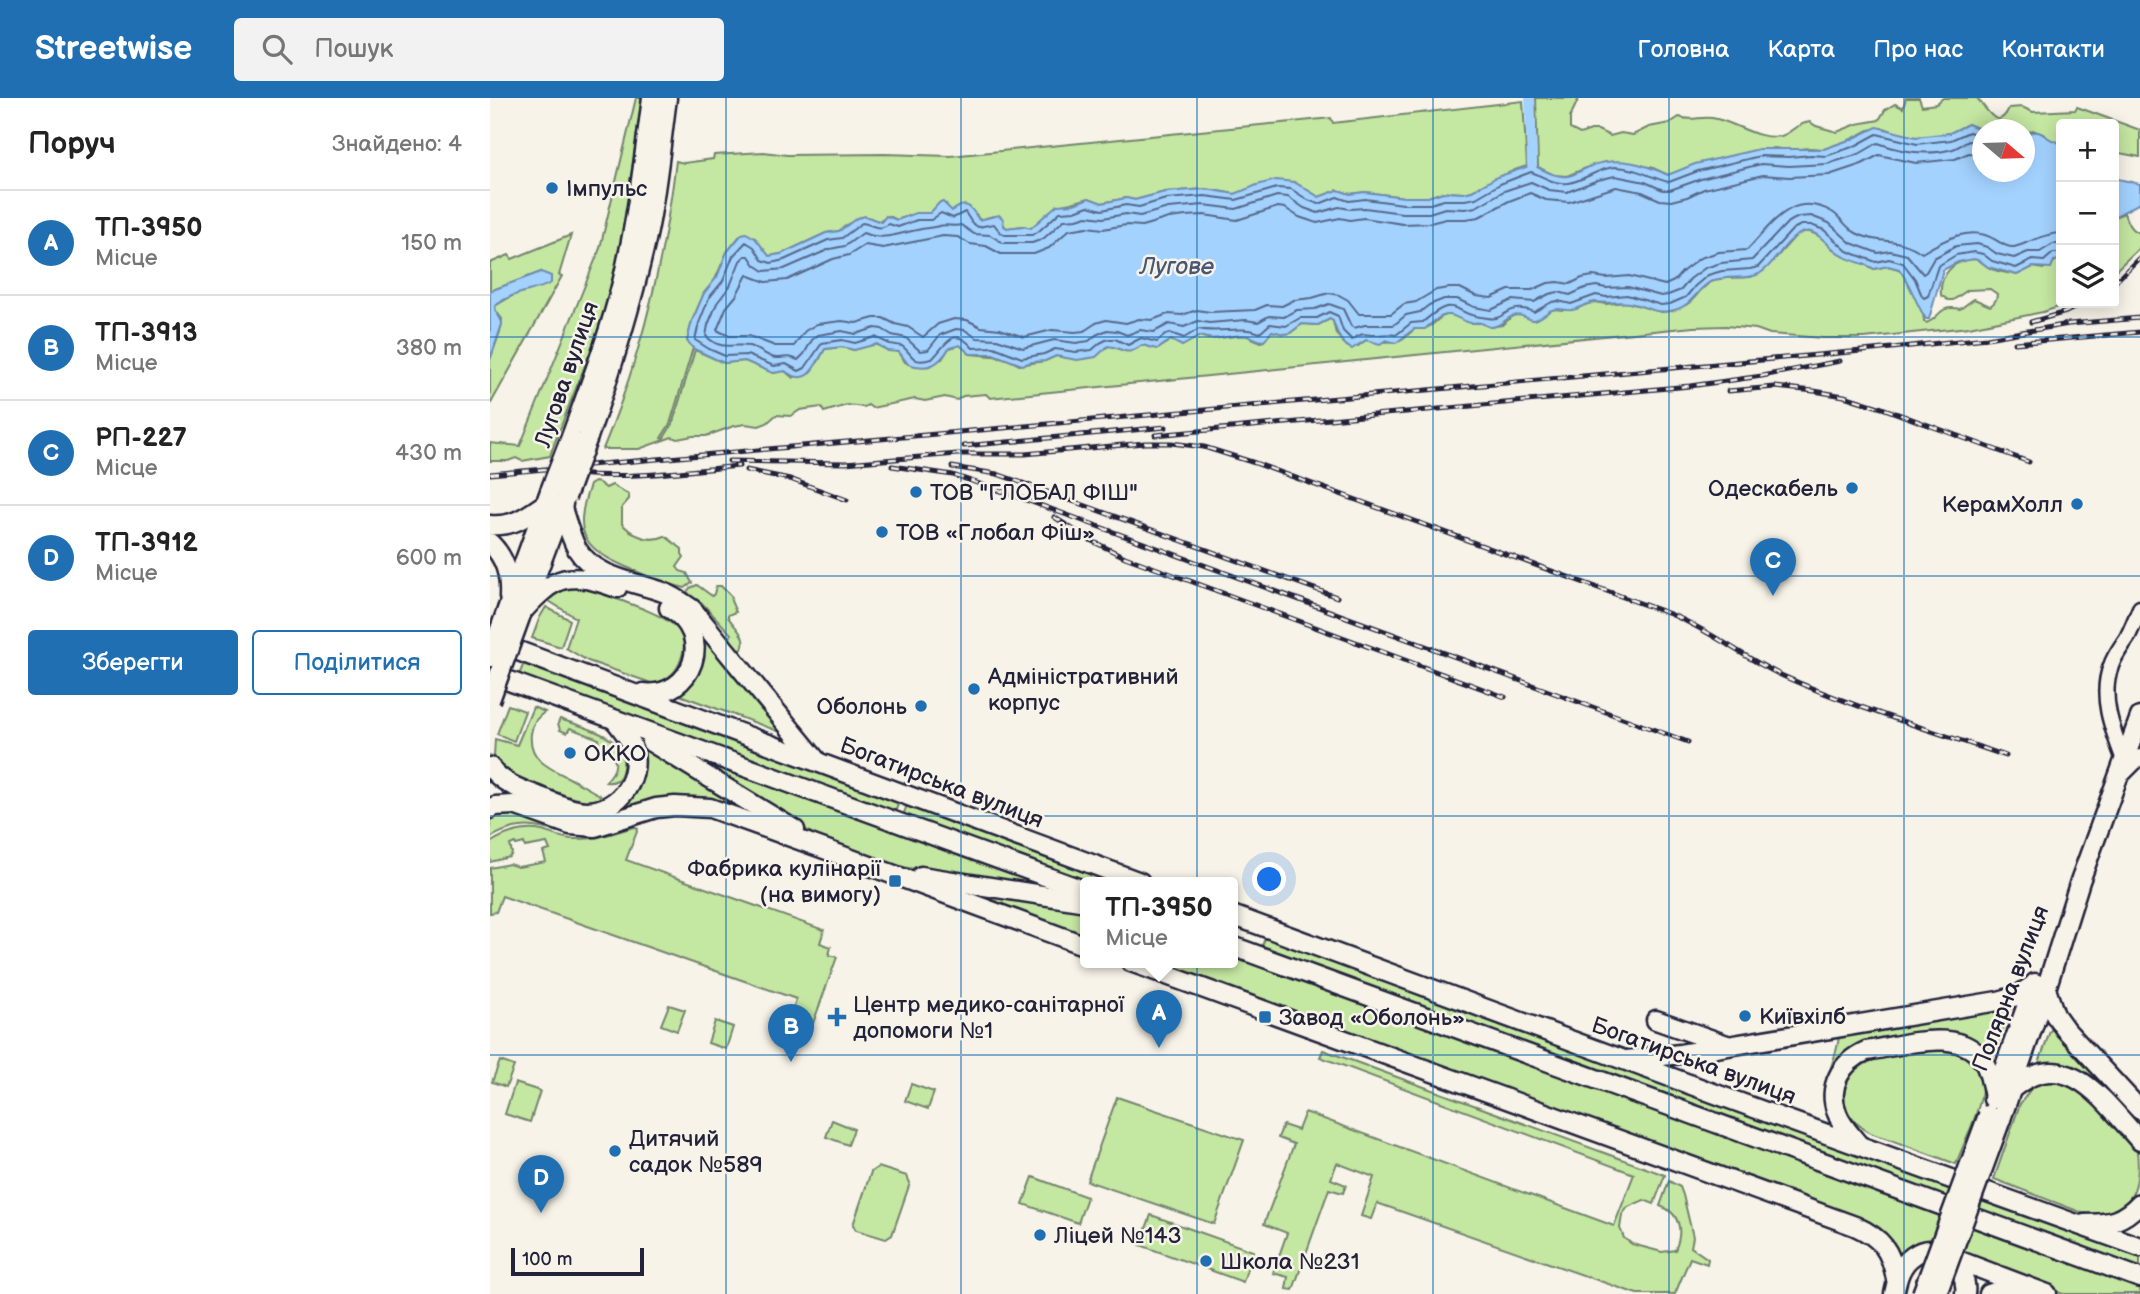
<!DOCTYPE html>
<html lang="uk">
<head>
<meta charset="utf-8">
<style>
  body { margin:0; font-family:"Balsamiq Sans",sans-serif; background:#f2f2f2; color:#222 }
  .controls { position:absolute; right:21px; top:21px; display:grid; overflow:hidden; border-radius:7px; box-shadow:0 4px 18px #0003 }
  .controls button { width:63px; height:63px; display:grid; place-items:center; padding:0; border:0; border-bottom:2px solid #e0e0e0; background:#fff; color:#222; font:35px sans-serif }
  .compass { position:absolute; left:1482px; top:21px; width:63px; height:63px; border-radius:50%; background:#fff; box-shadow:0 4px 18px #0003; rotate:109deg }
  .scale { position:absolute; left:21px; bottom:18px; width:133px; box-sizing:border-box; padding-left:7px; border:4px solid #22223b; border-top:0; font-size:19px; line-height:24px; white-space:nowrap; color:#22223b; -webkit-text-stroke:5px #f7f3e8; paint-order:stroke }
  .you { position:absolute; left:780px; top:782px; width:24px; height:24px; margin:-18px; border:5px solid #fff; border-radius:50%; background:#1a73e8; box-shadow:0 0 0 10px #1a73e833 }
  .badge { display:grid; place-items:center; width:46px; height:46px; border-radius:50%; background:#1f6fb2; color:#fff; font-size:23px; font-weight:700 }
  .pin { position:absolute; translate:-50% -58px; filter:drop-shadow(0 2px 4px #0008) }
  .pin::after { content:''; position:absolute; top:37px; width:24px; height:21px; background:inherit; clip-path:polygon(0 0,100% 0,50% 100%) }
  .popup { position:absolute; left:590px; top:779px; width:158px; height:91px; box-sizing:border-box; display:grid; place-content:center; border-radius:7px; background:#fff; filter:drop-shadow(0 2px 5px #0005); font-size:23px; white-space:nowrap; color:#767676 }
  .popup b { font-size:26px; color:#222 }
  .popup::after { content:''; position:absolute; left:50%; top:100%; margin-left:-14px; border:14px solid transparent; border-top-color:#fff }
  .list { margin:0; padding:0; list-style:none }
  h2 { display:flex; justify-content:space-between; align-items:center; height:91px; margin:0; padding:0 28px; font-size:30px }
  h2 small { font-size:23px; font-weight:400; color:#767676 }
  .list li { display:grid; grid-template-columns:46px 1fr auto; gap:21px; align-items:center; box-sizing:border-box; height:105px; padding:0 28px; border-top:2px solid #e0e0e0 }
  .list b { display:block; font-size:26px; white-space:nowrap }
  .list p { margin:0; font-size:23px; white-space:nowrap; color:#767676 }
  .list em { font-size:23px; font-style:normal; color:#767676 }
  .actions { display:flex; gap:14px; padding:21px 28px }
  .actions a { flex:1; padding:16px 0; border:2px solid #1f6fb2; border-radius:7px; text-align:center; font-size:24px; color:#1f6fb2 }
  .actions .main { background:#1f6fb2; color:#fff }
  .icon { flex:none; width:38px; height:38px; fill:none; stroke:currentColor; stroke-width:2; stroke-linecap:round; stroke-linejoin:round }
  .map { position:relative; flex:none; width:1650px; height:1196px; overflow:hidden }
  header { display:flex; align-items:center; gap:42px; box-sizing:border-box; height:98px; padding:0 35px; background:#1f6fb2; color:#fff }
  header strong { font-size:33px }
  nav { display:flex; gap:38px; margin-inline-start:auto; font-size:24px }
  .search { width:490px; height:63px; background:#f2f2f2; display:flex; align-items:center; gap:18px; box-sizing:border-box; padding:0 24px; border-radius:7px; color:#767676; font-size:26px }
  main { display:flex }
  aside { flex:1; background:#fff }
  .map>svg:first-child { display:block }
  .green { fill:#c4e7a1; stroke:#73846e; stroke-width:2 }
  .water { fill:#a3d2ff; stroke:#6f8cb1; stroke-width:2 }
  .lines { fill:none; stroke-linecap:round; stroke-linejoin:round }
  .shore { stroke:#566889; stroke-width:2 }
  .canal { stroke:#a3d2ff; stroke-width:10 }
  .minor-casing { stroke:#22223b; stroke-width:19 }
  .major-casing { stroke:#22223b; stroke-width:23 }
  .minor { stroke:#f7f3e8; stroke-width:14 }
  .major { stroke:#f7f3e8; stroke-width:18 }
  .rail-casing { stroke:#22223b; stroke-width:5 }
  .rail { stroke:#f7f3e8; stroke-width:2.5; stroke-dasharray:8; stroke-linecap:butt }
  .major-bridge-casing { stroke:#22223b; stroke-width:23; stroke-linecap:butt }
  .major-bridge { stroke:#f7f3e8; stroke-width:18 }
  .grid { fill:none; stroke:#1f6fb2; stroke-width:2; stroke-opacity:0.55 }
  .poi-dot { fill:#1f6fb2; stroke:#f7f3e8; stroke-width:2.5 }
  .labels { text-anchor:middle; stroke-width:5; stroke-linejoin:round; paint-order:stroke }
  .poi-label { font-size:23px; fill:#22223b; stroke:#f7f3e8; text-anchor:start }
  .street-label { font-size:23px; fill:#22223b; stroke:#f7f3e8 }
  .water-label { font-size:24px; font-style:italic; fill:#495776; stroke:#f7f3e8 }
</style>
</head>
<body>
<header>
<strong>Streetwise</strong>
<div class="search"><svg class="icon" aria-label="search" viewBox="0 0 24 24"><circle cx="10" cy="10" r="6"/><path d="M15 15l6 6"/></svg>Пошук</div>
<nav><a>Головна</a><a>Карта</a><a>Про нас</a><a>Контакти</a></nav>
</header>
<main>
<aside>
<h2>Поруч<small>Знайдено: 4</small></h2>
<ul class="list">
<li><span class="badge">A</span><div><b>ТП-3950</b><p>Місце</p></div><em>150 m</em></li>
<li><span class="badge">B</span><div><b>ТП-3913</b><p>Місце</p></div><em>380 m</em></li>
<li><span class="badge">C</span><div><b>РП-227</b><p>Місце</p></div><em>430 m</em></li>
<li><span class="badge">D</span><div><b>ТП-3912</b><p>Місце</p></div><em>600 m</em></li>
</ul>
<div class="actions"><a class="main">Зберегти</a><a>Поділитися</a></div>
</aside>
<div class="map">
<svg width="1650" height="1196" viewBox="0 0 1650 1196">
  <rect width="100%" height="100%" fill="#f7f3e8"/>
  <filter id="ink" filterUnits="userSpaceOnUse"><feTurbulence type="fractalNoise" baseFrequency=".0143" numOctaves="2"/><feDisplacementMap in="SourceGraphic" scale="14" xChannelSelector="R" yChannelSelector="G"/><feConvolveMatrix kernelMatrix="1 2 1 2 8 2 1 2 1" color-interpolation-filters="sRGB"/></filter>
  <g filter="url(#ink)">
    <g class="green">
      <path d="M146,0H152C142,64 137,129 121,191C105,249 80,302 60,358L32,363L26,360L18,363H0V345L30,348L110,150Z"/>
      <path d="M1046,0H1089L1080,19V31L1090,36L1101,32H1108L1120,38L1131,35L1143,37L1159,29L1180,25L1189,19C1203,24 1209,18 1222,20C1244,23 1268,43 1291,38C1302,35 1304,26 1320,24L1326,28L1347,34L1367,26L1389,22L1395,12L1405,6L1413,10L1416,0H1429L1432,8L1446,6L1453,0H1487C1497,11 1508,35 1519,10L1532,9L1543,14L1585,12L1587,9L1650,32V59L1624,54V26H1571V45L1559,43L1555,37L1543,32L1535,36L1534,32H1492L1478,26L1460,35L1444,38L1426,39L1413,37L1394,30L1379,32L1362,41L1334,51L1320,50L1299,52L1284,50L1220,63L1178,77L1161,69L1103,67L1077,78L1063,77L1048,69Z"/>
      <path d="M1033,3L1037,68L1025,72L982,93L974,95L953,94L939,99H914L875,94L860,96L848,92L829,99L804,84L745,96L716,91L675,94L645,102L636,100L612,105L599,100C591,103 584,104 576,106C562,108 552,122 541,130L533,128L517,130L503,118L489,122L486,116L460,113L456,106L439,116L426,115L407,122L399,118C390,124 388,124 379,119L358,126L349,133L336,135L291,156L279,158L265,140L249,139L237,154L224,184L214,195L202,223L197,243L203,250L180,326L171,340L173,341L182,327L205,252L234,265L255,263L283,275L295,273L303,280L328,264L335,251L352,249L364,252L385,246L393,250L409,254L415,264L421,267L452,261L459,250L470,247L480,256C500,258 511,256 529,267L555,263L566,258C579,260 590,263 603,259C609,257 612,251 617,249C629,243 630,263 652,247C676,252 661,254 681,242C692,247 700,244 710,238L718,241L755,237L771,244L774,243L782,233L794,236L800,235L812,226L828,227L840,221L843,223L846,236L858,249L868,248L876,242C886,243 905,246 914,240C919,237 921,232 927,230C930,229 935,230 938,229C948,225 946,218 962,216L973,222L982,225H991L1000,229L1012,227L1024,217H1034L1043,222L1047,221L1063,211L1074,212L1106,204L1116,206L1136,204L1171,214L1182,213L1200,205L1210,193L1221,184L1233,180L1261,179L1284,162L1307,136L1313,134H1320L1330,138L1343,151L1384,171L1398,168L1409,171C1417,181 1434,212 1434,223L1436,225C1450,221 1448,206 1470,211L1484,201L1500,208C1505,205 1507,202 1507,196L1500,191L1478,192L1463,202H1458L1451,197C1449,176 1465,161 1485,161C1491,162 1494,167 1500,170C1508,174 1518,175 1527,177L1543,169L1553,171L1567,162L1570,161L1571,205H1581L1553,214L1479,229L1374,240H1333L1280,236L1266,231L1236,228L1203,229L500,300L496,296L473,298L467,302L455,299L435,303L425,301L382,310L378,307L374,309L357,307L334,314L331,309L310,312L301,318L286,317L277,325L269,328L255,326L244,328L216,338H203L187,341L182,339L149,351H113C151,259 174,162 186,63L194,65L223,61L224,57L274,54L297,57L395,56L460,58L841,20L843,25Z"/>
      <path d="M1634,115C1637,124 1640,133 1650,135V149L1624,174V119Z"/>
      <polygon points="81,137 69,177 72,178 0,307 0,262 11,231 12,221 6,213 5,208 27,195 51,189 51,174 0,193 0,165 19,157 22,161"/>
      <path d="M105,384L109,385L116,390L122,387L139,397V401L132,409V426C145,439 159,445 175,438L192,451V456L194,459L187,469L190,473L197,475L202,485L195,490C176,486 161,480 143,472C96,452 81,439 100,387Z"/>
      <path d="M207,487L222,498L224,496L226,488H231L242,499L241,503L246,514L238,517V519C244,529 258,538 252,551H248L240,542L241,536L211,504H207L197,494L200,490Z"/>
      <path d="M84,489L95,490C119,499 170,513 187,530C195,538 195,550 191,561C187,574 178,582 164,586L98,563L76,550L86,520L59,503L68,492Z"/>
      <polygon points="56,509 80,522 71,549 42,540 50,519"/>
      <polygon points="206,524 296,636 187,596"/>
      <polygon points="34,565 410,702 405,714 29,577"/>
      <polygon points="18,607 35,613 24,643 7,636"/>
      <path d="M43,609L55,614C46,620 42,626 41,636C38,663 62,671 81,681C91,686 100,692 110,697L109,701L89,704L22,678L14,672L4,658L5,641L27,647Z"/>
      <path d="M70,621C95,630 142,638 132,674C130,683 123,685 115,684C132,667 127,658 107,647L109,641L80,630L77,635L70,632L68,625Z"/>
      <polygon points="148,647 268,717 268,718 238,707 136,711 133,709 143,696"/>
      <polygon points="182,650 589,799 395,766 333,742"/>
      <polygon points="418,704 631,784 596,784 413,718"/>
      <path d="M16,713L78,734L77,736C46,728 29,723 0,740V716Z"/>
      <path d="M144,729L148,731L136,762L334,832L330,845L341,849L339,857L347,859L322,928L300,921L306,901L12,798L6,814L0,815V770L19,766L28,769L56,764L53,754L60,752L57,745L35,749L34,745L26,747L25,745L20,747L22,755L20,759L0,764V745C15,735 35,729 52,733C63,736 73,741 84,741C105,742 124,735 144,729Z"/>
      <polygon points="461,789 595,814 595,838"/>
      <polygon points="776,838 1650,1158 1650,1172 771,850"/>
      <path d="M743,858L1650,1188V1196H1573L1455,1152L1410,1160C1396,1125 1362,1118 1329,1107L1327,1103L666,864H742Z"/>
      <polygon points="179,907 195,912 187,933 171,927"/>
      <path d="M1519,909V916L1503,956L1497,960L1482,945L1366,952L1339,986L1335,987C1340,969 1348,955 1349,937Z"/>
      <polygon points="225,923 243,929 236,951 218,945"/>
      <polygon points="1565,927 1650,1023 1650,1034 1598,980 1548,968 1560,933"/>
      <path d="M1451,951C1461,951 1468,953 1476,960C1484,966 1491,977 1492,988C1493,1007 1473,1047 1466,1066C1445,1058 1425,1051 1404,1043C1396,1040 1386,1038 1379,1034C1366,1026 1354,1016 1354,1000C1355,953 1417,956 1451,951Z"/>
      <path d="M833,952L1175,1077L1164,1106L1154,1102L1138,1109L1132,1117L1130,1130L1134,1140L1142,1146L1172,1154L1185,1152C1193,1134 1191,1115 1170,1108L1179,1083L1190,1089L1193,1097L1203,1139L1201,1149L1218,1161L1217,1166L1200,1160L1185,1196H1147L887,1105L881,1121L871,1118L884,1079L847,1065L841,1081L856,1087L853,1095L839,1091L803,1192L796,1191L798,1179L783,1175L797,1135L774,1126L804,1046L788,1040L793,1027L808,1032L815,1014L1124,1128L1144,1076L830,959Z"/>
      <polygon points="10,963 24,968 16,989 2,984"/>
      <path d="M1555,982L1586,986L1646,1046C1650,1071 1650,1104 1622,1114C1613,1117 1602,1116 1593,1115L1504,1081L1530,1006L1543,988Z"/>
      <polygon points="25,985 50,993 40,1024 15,1016"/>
      <polygon points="421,986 444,994 438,1011 415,1003"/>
      <polygon points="627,999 754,1042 724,1126 597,1083"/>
      <polygon points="342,1022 364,1031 358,1047 336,1039"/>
      <polygon points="388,1069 417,1078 420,1085 402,1137 396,1141 366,1132 363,1127 381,1074"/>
      <polygon points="543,1079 597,1099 588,1125 533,1106"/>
      <polygon points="661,1117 763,1153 753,1184 650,1147"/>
    </g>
    <g class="water">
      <path d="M1478,26L1492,32V74H1534L1535,36C1554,28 1554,43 1571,45V162L1564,163L1561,170L1543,169L1527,177L1498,169L1490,163L1484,161L1468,164L1453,172L1439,221H1436C1425,205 1421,186 1409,171L1398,168L1384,171C1375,165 1364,164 1355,159C1332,148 1325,117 1298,145C1289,154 1281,169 1269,176C1256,183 1237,176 1222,183C1204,192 1205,208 1180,213C1165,216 1153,207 1139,205C1129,203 1118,206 1107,204C1098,203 1091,211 1082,212C1075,213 1069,209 1062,212C1056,214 1050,222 1043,222C1036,221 1032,215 1023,218C1015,221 1010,229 1001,229C997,229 995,226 991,225C988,224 984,225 981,225C967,222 961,211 947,221C942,224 939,228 935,231H924L906,245L896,242L890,246L876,242L862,251C850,246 847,234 843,223L840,221L828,227L812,226L800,235L794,236L782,233L774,243C767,243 764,239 758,238C742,235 724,245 710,238L692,248L681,242C661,254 675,252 652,247C634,260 636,250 618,248L606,259L587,262L566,258L555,263L542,264L532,267L503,256H480L470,247L459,250C449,267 438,273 418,266L409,254L398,253L387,246L364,252L352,249L335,251C324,269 318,290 295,273L283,275L255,263L234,265L204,251L197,243L202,223L214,195L227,179L237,154L252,136L256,135L265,140L279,158L291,156L336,135L349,133L367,120L375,118L391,124L396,118L407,122L426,115H440L450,104H453L462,113C477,101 481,109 489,122L509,117L513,121L514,128L517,130L533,128L541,130L567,107L584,106L599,100L612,105L636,100L645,102L675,94L716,91L745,96L767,87L786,82L804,84L829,99L848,92L860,96L875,94L914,99H938L953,94L974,95L982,93L1007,79L1042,67C1053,71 1065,80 1078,78C1087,76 1095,70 1103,67C1129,58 1154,66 1178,77L1205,66L1269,51H1334L1362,41L1387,29L1426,39L1460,35Z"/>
      <polygon points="1624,80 1650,86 1650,105 1624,119"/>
      <path d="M51,174L61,178V185C43,195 24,192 5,208C4,216 12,219 12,226L0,262V193Z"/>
    </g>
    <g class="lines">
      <g class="shore">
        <path d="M1492,38L1479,34L1461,42L1427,46L1387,36L1365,48L1336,58L1321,57L1299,59L1270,58L1208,73L1179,84C1161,80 1145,69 1125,69C1108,70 1094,83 1078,85C1064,87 1053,78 1041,74L1010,86L986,100L975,102H954L940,106H913L875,101L859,103L847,99L829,106L818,102L801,91L787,90L746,102L715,98L676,101L649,109L636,107L612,112L598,108L585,113L570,114L549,133L542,137H515L510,134L504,126L488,129L482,125L475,114L463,120L451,115L441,122H427L408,129L399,126C387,134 383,126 372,125L352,140L338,142L294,162L281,165L272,162L264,149L256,144L243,158L233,183L219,200L209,225L205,242L219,251L235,258L257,257L284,268L296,266L309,273L315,270L332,245L352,242L365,245L385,239L400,246L412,248C424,257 421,267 442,261C456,248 462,226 483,250L504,249L532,260L554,256L565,251L586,254L602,252L610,245L618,241H625L638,247L651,240L667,244L675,237L680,235L694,240L709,231C729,236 750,227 770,235L780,226L796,228L810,220H827L839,214L848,218L853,233L862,242C876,232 874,238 887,237C895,237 896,235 906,237L921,225L933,224C940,218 946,212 956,209C967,207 972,215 982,217C987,219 993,219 998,220C1016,224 1015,203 1044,214L1062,204L1068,203L1081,206L1106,197L1116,199L1137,197L1171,207L1180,206L1196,199L1205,188L1218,177L1232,173L1260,171L1268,169L1303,131L1311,127H1321L1334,132L1357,153L1386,164L1399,161L1413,165L1425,181L1432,198L1434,200L1438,198L1448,168L1466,157L1484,154L1493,156L1502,163L1526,170L1542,162L1554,163L1563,155H1571"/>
        <path d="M1492,47L1479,43C1474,45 1469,49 1463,51C1438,58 1412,54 1388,45L1369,56L1337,66L1299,68L1271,66L1211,81L1180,92H1173L1155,84L1125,78L1108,82L1077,94L1059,92L1041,84L1014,93L986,109L975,111L955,110L939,115H912L875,110L860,111L849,109L828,115L814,110L798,99L787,98L746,111L714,107L678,110L650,118L636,116L613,120L597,118L587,121L574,122L553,141L542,145H513L500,137L484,136L471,127C464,129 456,126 449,128C442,130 435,130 427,132C406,136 394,143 373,135L355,148L340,151L294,171L274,173L265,167L259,158H255L250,163L240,188L227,205L218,227L216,238C232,254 242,245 259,248C268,250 277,259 286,260C297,260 297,257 308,262L314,256L322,242L328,237L352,233L366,236L385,230L392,231L402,237L416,240L430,253L438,252L450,237L466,231L475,232L487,240L507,241L533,250L564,242L586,245L599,243L606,237L617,232L627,233L637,237L650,232L664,234L679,226L694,229L708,223L719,225L756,222L768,224L779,218L794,219L807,212L825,211L839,206L853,211L861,228L864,230L875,227H904L916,217L930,214L939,207L954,201H967L984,209L1001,212L1022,202L1044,204L1059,196L1068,194L1080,197L1095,190L1106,188L1116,190L1138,189L1171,198L1178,197L1191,192L1200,181L1215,170L1231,165L1262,162L1298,124L1309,119L1321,118L1339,125L1361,145L1388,155L1400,153L1417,157L1433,176L1436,174L1444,160L1466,148L1487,146L1497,149L1507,156L1524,160L1538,154H1550L1563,146H1571"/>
        <path d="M1492,58L1479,55L1465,61L1426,65L1389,57L1372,66L1339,77L1299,79L1273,77L1214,91L1197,99L1181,103L1170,102L1152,94L1126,89L1079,104L1056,102L1040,95L1019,103L989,119L976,121H956L940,125L913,126L874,120L860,122L850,120L827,125L809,119L795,110L788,109L747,122L714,117L696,118L679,120L652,128L636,127L613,131L597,129L579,132L559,150L544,156H511L496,148L480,146L468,139L453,138L393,150L375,147L359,157L343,161L297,182L276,184L257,177L246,198L236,210L227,232L239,238H259L285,248H304L315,233L327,226L352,223L366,225L384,220H393L405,226L418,229L433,239L448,226L464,221L477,222L491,229L510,231L534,239L562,232L585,234L594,233L606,225L616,222L636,225L649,221L662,222L678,216L692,217L707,212L720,214L765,212L777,207L792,208L804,202L822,200L839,195L849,197L858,202L869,216H901L914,206L926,204L946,192L959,190H970L986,198L1001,200L1019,192H1042L1058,185L1068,184L1080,186L1092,180L1103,178L1116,180L1139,178L1175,187L1184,183L1193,173L1210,160L1229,154L1257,152C1281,128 1301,91 1342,114C1351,119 1356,130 1366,135C1391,148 1406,137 1432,155C1452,143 1480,126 1504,141C1510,144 1516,150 1524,149C1540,145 1554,135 1571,135"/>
      </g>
      <polyline class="canal" points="1040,0 1042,67"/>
      <defs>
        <g id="minor">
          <path d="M1634,662C1623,633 1609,599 1621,568C1624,558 1631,549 1637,540C1642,530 1646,520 1650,510"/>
          <polyline points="1633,676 1650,659"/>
        </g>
        <g id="major">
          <path d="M81,339C100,287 120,235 133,181C147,122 154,60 162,0"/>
          <path d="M98,339C122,271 143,203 158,133C167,89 171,44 177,0"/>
          <path d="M72,410C76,423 80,438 87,451C104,479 145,484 173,494C184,498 192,504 202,511L327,663"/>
          <path d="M0,427C24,429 37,418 56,405"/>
          <path d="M0,445C16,460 20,478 19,499"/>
          <polyline points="36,504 73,406"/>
          <polyline points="18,509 60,393"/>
          <path d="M32,514C66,476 79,473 127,490"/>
          <polyline points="7,545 650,784"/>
          <polyline points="0,576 596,793"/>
          <path d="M153,595C203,601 226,536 179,510"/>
          <polyline points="161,644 305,732"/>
          <path d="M0,669C13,686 30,691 50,699C64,704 80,713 96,713C131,713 154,677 141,645C137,637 130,629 125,622"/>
          <polyline points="0,711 5,708 24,707 80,727 105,729 166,710 185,708 220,710 337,752 596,848"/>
          <polyline points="431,778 596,804"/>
          <polyline points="742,817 1234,999 1650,1149"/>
          <polyline points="742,848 1650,1180"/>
          <path d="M641,864L1365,1128C1392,1140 1401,1153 1406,1181"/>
          <polyline points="1556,891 1565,917 1575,931 1650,1012"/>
          <polyline points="1166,922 1237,947"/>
          <polyline points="1137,962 1190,956 1508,903 1527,898 1545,886"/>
          <path d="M1523,990C1578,945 1616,1006 1650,1043"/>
          <polyline points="1503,1001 1545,885"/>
          <polyline points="1511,1021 1556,891 1590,783 1650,619"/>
          <path d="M1369,1047C1361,1037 1351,1027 1347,1015C1337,989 1351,964 1376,953C1412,948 1475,925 1496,968C1500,977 1502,989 1504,999"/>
          <path d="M1594,1126C1619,1126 1632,1124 1650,1105"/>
          <polyline points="1462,1160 1557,1196"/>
          <path d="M1404,1196C1407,1182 1410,1167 1423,1158C1448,1139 1479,1169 1475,1196"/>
          <polyline points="1499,1196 1513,1192 1537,1191"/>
        </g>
      </defs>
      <use href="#minor" class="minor-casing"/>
      <use href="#major" class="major-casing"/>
      <use href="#minor" class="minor"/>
      <use href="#major" class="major"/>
      <defs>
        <g id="rail">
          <polyline points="1624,185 1650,159"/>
          <polyline points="1541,224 1576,214 1594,205"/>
          <polyline points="1525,245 1650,234"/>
          <polyline points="1238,293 1285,289 1324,293 1354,298 1392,310 1539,364"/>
          <polyline points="665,337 1200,288 1272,278 1350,263"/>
          <polyline points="474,348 676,329"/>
          <path d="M239,363L355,365L468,356H535L655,345H681L714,349L765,365L1180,516C1220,532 1254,560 1293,578C1365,610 1442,632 1516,658"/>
          <polyline points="402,368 463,377 514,394"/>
          <polyline points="462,369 507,376 530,384 847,499"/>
          <polyline points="256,372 300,381 357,402"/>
          <polyline points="0,376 1383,252 1497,240 1579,226 1650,220"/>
          <path d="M86,376C140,381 195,373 249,368"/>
          <polyline points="506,391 1198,644"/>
          <polyline points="564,419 600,442 635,459 1015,599"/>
        </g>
      </defs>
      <use href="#rail" class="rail-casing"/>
      <use href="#rail" class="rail"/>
      <defs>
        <g id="major-bridge">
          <polyline points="60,393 81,339"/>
          <polyline points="76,399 98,339"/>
          <polyline points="0,559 18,509"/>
          <polyline points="0,602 32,514"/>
          <polyline points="1432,1196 1498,1017"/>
          <polyline points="1447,1196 1511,1021"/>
        </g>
      </defs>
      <use href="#major-bridge" class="major-bridge-casing"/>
      <use href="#major-bridge" class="major-bridge"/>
    </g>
  </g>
  <path class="grid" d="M236,0V1196M471,0V1196M707,0V1196M943,0V1196M1179,0V1196M1414,0V1196M0,239H1650M0,478H1650M0,718H1650M0,957H1650"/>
  <g class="poi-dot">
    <circle cx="62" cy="90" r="7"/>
    <circle cx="1362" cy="390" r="7"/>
    <circle cx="426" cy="394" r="7"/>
    <circle cx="1587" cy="406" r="7"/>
    <circle cx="392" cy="434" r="7"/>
    <circle cx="484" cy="591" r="7"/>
    <circle cx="431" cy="608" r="7"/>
    <circle cx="80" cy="655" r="7"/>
    <rect x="398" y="776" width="14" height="14" rx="3.5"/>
    <circle cx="1255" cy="918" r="7"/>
    <path d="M343.5 908.5h7v7h7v7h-7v7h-7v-7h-7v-7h7z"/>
    <rect x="768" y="912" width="14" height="14" rx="3.5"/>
    <circle cx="125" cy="1053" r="7"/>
    <circle cx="550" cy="1137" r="7"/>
    <circle cx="716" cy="1163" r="7"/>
  </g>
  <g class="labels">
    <g class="poi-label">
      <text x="76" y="98">Імпульс</text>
      <text x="1348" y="398" text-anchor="end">Одескабель</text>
      <text x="440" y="402">ТОВ "ГЛОБАЛ ФІШ"</text>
      <text x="1573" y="414" text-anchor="end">КерамХолл</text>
      <text x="406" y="442">ТОВ «Глобал Фіш»</text>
      <text x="498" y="586">Адміністративний<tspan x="498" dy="26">корпус</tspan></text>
      <text x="417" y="616" text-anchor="end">Оболонь</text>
      <text x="94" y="663">ОККО</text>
      <text x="391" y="778" text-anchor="end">Фабрика кулінарії<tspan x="391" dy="26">(на вимогу)</tspan></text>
      <text x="363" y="914">Центр медико-санітарної<tspan x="363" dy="26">допомоги №1</tspan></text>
      <text x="1269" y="926">Київхілб</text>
      <text x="789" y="927">Завод «Оболонь»</text>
      <text x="139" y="1048">Дитячий<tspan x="139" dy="26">садок №589</tspan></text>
      <text x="564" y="1145">Ліцей №143</text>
      <text x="730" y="1171">Школа №231</text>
    </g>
    <g class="street-label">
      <text transform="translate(76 276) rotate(-71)" y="8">Лугова вулиця</text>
      <text transform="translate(452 684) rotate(21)" y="8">Богатирська вулиця</text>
      <text transform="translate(1520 890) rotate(-69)" y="8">Полярна вулиця</text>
      <text transform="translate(1204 962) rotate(20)" y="8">Богатирська вулиця</text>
    </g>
    <g class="water-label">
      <text x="687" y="176">Лугове</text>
    </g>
  </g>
</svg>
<div class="controls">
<button>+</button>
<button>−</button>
<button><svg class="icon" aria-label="layers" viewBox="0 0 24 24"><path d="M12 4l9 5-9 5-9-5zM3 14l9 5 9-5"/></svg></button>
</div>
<svg class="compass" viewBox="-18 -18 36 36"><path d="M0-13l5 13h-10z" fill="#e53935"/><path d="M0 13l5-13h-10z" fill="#767676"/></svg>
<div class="scale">100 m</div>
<div class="you"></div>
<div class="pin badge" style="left:669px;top:950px">A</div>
<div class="popup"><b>ТП-3950</b>Місце</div>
<div class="pin badge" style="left:301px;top:964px">B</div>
<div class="pin badge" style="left:1283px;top:498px">C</div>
<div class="pin badge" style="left:51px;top:1115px">D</div>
</div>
</main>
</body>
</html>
